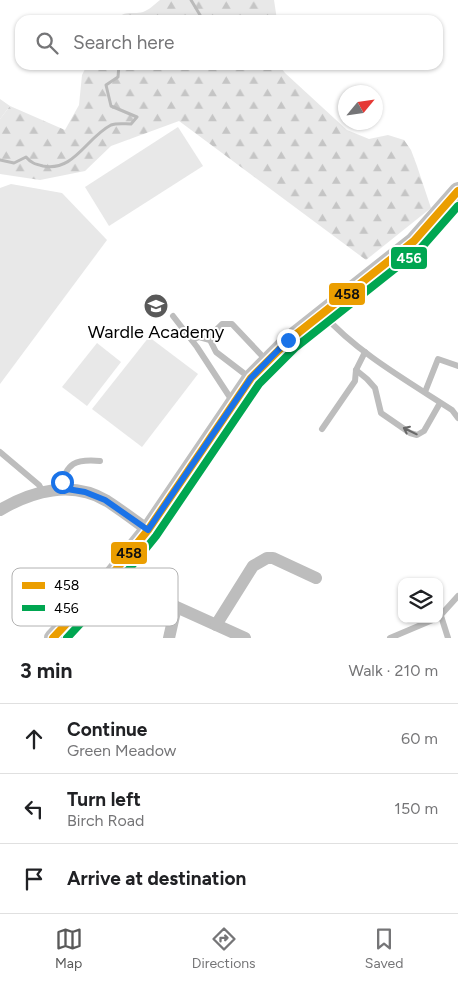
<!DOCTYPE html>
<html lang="en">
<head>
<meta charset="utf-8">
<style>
  body { margin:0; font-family:Figtree,sans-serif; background:#f6f6f6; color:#202124 }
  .controls { position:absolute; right:15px; bottom:15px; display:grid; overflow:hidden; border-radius:10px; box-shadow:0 1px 4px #0004 }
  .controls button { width:45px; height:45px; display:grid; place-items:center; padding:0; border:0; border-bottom:1px solid #e0e0e0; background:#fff; color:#202124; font:25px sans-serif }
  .compass { position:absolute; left:338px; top:85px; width:45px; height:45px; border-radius:50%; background:#fff; box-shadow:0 1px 4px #0004; rotate:61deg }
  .stop { position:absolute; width:15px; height:15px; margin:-11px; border:4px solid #1a73e8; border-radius:50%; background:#fff }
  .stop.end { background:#1a73e8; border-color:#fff; box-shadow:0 1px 5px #0008 }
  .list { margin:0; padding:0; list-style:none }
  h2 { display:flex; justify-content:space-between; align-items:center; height:65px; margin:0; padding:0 20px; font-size:21px }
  h2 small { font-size:16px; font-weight:400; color:#757577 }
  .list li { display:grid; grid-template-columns:32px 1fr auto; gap:15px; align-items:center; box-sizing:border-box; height:70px; padding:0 20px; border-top:1px solid #e0e0e0 }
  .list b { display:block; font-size:19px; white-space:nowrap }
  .list p { margin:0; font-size:16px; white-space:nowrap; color:#757577 }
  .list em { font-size:16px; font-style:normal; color:#757577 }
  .icon { flex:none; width:28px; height:28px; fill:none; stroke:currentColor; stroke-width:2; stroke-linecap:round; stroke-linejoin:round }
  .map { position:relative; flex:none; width:458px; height:638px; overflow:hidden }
  .search { position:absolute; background:#fff; box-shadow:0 1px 4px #0004; left:15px; right:15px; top:15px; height:55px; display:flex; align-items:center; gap:12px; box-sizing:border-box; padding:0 18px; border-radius:15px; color:#757577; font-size:19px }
  .sheet { height:275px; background:#fff }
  nav { display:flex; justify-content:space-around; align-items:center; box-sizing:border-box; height:70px; border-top:1px solid #e0e0e0; background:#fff; font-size:14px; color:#757577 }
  nav a { display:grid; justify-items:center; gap:2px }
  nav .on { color:#595959 }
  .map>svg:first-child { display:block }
  .green { fill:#e8e8e8 }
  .forest { fill:url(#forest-firs) }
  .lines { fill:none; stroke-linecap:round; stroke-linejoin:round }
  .stream { stroke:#bababa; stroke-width:3 }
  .lane { stroke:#bdbdbd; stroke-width:6 }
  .street { stroke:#bdbdbd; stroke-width:12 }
  .secondary { stroke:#bfbfbf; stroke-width:18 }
  .bus-1-casing { stroke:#fff; stroke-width:11 }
  .bus-2-casing { stroke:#fff; stroke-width:11 }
  .bus-1 { stroke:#eb9e00; stroke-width:8 }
  .bus-2 { stroke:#00a651; stroke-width:8 }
  .oneway { stroke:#686868 }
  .route { stroke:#1a73e8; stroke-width:6 }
  .labels { text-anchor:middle; stroke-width:4; stroke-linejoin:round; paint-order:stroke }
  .poi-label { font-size:18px; fill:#000; stroke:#fff }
  .key { fill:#fff; stroke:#b2b2b2; stroke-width:1 }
  .key-label { font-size:14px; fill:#000 }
  .line-badge { stroke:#fff; stroke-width:2 }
  .badge-label { font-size:14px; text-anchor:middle; font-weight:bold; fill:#fff }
  .pale-badge-label { font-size:14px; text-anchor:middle; font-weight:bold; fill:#111 }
</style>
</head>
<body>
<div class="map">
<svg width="458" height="638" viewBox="0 0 458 638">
  <defs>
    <pattern id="forest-firs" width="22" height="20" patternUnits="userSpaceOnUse" patternTransform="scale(1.25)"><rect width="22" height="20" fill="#e8e8e8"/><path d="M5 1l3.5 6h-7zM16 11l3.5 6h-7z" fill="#c5c5c5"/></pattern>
  </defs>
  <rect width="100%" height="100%" fill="#fff"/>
  <g class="green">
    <polygon points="0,99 10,106 0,119"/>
    <polygon points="178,127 203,166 109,226 85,187"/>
    <polygon points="11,184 62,193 107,240 0,384 0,188"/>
    <polygon points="149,337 198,374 142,447 92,409"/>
    <polygon points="97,343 121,362 87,406 62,387"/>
  </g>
  <g class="forest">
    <path d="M160,0H274L277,20H117C124,9 133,15 143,12C149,10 155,4 160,0Z"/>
    <polygon points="87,65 279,65 285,73 347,130 369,139 388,135 404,140 411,150 417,166 431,208 366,260 179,121 111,146 85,171 40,180 0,174 0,119 10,106 65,130 79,105 82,75"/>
  </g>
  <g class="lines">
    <g class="stream">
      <polyline points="191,0 203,20"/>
      <path d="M0,160L14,163L26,157C31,163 35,164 43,166C74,172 86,138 111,125C117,123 124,124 131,124L137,117L111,106L106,85L118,77L119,65"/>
    </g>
    <g class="lane">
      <path d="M323,314C356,352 409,382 452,410L458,418"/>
      <polyline points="173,316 197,347 233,402"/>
      <polyline points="192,340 199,337 210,340"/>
      <polyline points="356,370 367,379 375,388 381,413 410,433 417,435 424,431 440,403"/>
      <polyline points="250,378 216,352 210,340 214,332 222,324 232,324 266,360"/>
      <polyline points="425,392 438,359 458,366"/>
      <polyline points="322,429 355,381 356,370 365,352"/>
      <polyline points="0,452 39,485 43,492"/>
      <path d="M61,488C66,462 76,459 100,461"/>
      <polyline points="441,616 448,638"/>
      <polyline points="439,617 458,596"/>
      <polyline points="390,638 435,619"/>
    </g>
    <g class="street">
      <path d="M0,510C32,491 72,480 107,501C121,510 134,520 148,530"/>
      <polyline points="110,577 245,638"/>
      <polyline points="216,625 253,566 267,558 273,558 316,578"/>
      <polyline points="169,638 176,607"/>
    </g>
    <polyline class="secondary" points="53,638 110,577 148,530 251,378 289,340 414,241 458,191"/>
    <defs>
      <polyline id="bus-1" points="53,638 110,577 148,530 251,378 289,340 414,241 458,191"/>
      <polyline id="bus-2" points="67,638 117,584 156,536 259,384 296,347 421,248 458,206"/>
    </defs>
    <use href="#bus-1" class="bus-1-casing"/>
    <use href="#bus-2" class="bus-2-casing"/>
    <use href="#bus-1" class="bus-1"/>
    <use href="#bus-2" class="bus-2"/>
  </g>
  <defs><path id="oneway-shaft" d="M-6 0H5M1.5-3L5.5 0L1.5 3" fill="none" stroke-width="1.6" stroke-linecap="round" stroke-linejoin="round" transform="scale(1.25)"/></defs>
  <use class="oneway" href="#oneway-shaft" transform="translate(410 431) rotate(-154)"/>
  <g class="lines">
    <polyline class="route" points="62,482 61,488 85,492 105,500 148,530 251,378 288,340"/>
  </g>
  <defs>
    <symbol id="school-disc" viewBox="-11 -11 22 22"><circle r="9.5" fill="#595959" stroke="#fff"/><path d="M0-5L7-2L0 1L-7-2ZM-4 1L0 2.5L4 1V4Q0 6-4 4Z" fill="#fff"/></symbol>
  </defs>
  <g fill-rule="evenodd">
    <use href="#school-disc" x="142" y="292" width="28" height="28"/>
  </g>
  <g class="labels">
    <g class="poi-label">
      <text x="156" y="338">Wardle Academy</text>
    </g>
  </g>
  <rect x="12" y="568" width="166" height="58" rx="8" class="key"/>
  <rect x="22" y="582" width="23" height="7" fill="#eb9e00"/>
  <rect x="22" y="605" width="23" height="6" fill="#00a651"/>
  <g class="key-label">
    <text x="54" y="590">458</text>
    <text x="54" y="613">456</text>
  </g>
  <g class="line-badge">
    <rect x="390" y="246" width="38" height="24" rx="5" fill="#00a651"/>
    <rect x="328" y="282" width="38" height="24" rx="5" fill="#eb9e00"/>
    <rect x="110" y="541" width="38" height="24" rx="5" fill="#eb9e00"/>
  </g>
  <g class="badge-label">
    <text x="409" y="263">456</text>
  </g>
  <g class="pale-badge-label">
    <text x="347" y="299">458</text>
    <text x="129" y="558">458</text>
  </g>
</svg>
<div class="controls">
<button><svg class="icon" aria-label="layers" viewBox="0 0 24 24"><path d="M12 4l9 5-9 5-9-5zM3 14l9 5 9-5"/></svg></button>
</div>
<svg class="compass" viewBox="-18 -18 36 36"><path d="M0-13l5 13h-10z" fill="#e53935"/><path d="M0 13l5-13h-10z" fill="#757577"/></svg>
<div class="stop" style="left:62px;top:482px"></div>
<div class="stop end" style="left:288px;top:340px"></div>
<div class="search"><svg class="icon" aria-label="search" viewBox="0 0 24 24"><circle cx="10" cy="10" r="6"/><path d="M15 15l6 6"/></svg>Search here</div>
</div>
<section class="sheet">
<h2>3 min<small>Walk · 210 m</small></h2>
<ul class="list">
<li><svg class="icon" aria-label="ahead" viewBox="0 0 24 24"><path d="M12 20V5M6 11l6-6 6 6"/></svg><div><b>Continue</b><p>Green Meadow</p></div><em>60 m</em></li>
<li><svg class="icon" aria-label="left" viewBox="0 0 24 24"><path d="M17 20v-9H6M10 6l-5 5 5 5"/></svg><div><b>Turn left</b><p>Birch Road</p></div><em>150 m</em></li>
<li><svg class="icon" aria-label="arrive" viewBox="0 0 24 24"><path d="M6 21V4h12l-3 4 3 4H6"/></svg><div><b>Arrive at destination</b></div></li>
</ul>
</section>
<nav>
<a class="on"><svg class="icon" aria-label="map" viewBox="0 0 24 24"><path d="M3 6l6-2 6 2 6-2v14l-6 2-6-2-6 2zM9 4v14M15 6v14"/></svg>Map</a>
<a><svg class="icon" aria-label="directions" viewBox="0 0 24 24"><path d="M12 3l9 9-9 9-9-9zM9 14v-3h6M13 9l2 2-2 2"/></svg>Directions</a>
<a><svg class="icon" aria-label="saved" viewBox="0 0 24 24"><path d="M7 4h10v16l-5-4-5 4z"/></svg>Saved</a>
</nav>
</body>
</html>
